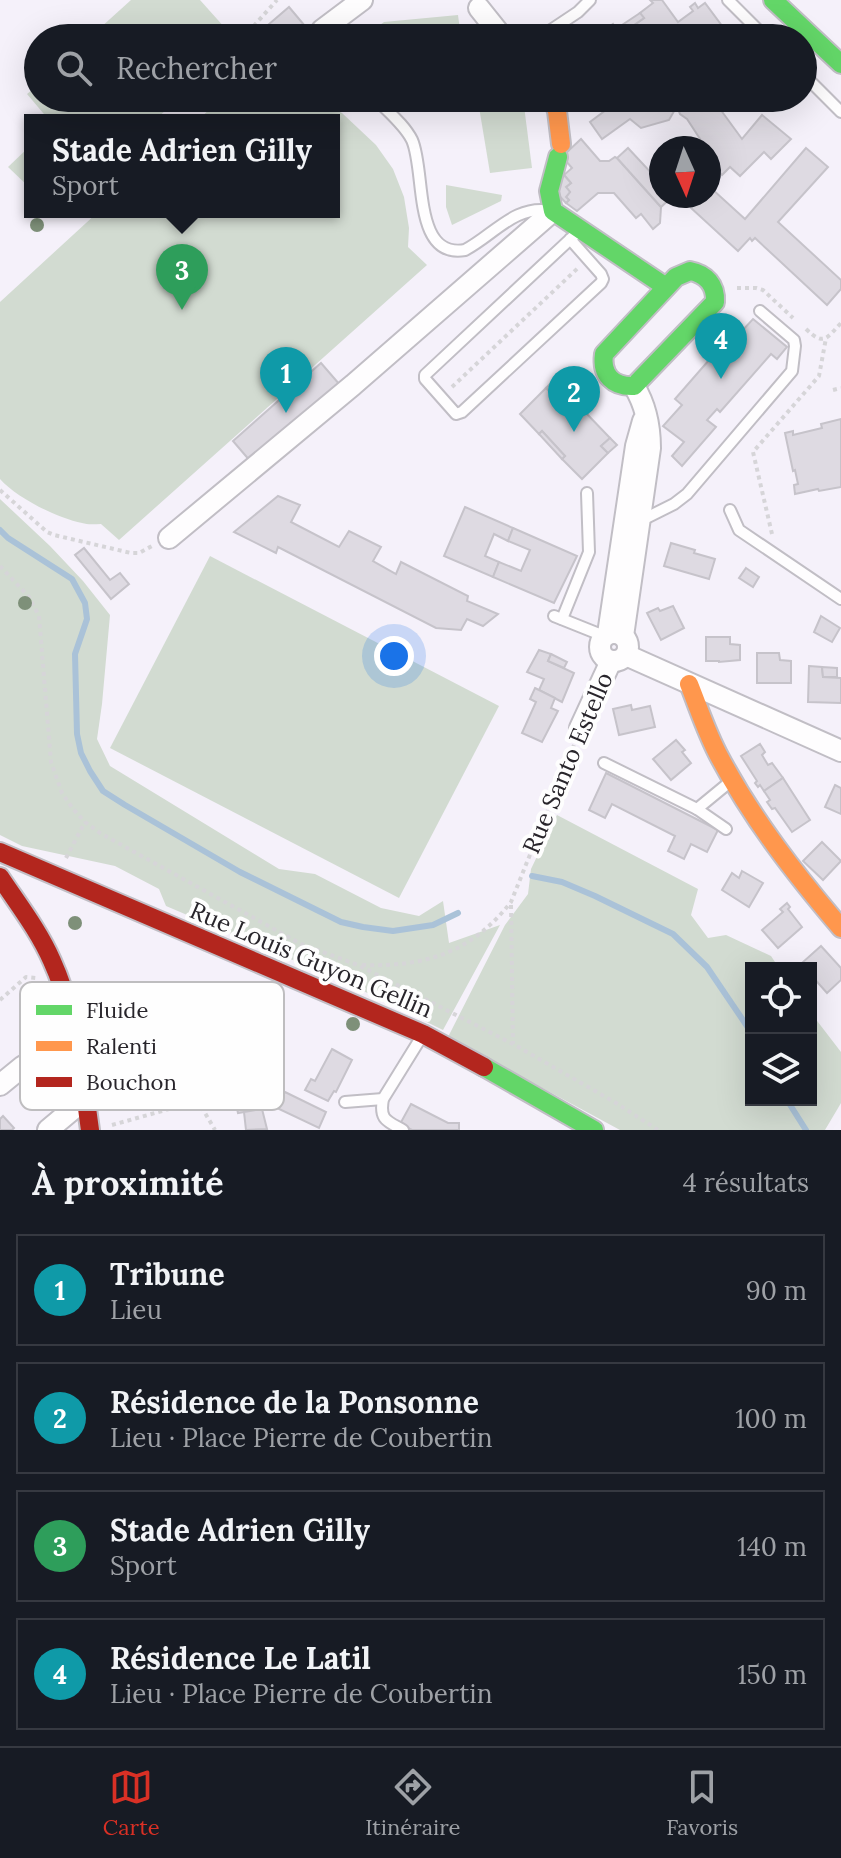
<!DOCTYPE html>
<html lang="fr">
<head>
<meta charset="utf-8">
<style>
  body { margin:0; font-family:Lora,serif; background:#20242c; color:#f1f3f6 }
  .controls { position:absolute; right:24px; bottom:24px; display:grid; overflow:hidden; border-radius:0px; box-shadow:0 8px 32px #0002 }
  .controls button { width:72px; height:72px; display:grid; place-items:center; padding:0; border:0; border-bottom:2px solid #363941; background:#171b24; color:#f1f3f6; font:40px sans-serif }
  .compass { position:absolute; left:649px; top:136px; width:72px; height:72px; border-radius:50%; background:#171b24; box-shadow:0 8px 32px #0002; rotate:177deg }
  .you { position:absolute; left:394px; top:656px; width:28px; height:28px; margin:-20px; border:6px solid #fff; border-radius:50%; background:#1a73e8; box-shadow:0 0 0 12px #1a73e833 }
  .badge { display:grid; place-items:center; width:52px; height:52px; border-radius:50%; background:#d93025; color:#fff; font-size:26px; font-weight:700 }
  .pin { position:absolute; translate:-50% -66px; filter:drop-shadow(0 2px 4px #0008) }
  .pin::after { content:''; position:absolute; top:42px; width:28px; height:24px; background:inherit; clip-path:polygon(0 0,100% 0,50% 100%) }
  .popup { position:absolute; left:24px; top:114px; width:316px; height:104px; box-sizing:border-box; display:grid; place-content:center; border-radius:0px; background:#171b24; filter:drop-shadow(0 2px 6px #0005); font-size:26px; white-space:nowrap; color:#9ea1a6 }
  .popup b { font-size:30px; color:#f1f3f6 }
  .popup::after { content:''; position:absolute; left:50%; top:100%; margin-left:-16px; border:16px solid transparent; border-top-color:#171b24 }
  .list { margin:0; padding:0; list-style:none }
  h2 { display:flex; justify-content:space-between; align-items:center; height:104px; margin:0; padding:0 32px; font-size:34px }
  h2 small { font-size:26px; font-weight:400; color:#9ea1a6 }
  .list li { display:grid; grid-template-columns:52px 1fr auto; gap:24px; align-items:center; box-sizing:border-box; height:112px; margin:0 16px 16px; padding:0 16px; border:2px solid #363941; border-radius:0px }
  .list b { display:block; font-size:30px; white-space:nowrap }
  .list p { margin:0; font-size:26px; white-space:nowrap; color:#9ea1a6 }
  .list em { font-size:26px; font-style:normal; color:#9ea1a6 }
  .icon { flex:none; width:44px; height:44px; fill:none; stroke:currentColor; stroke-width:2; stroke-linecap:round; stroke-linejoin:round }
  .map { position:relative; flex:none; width:841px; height:1130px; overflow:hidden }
  .search { position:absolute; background:#171b24; box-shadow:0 8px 32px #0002; left:24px; right:24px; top:24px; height:88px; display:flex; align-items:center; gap:20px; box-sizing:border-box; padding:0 28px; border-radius:44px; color:#9ea1a6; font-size:30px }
  .sheet { height:616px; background:#171b24 }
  nav { display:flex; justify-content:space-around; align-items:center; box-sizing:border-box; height:112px; border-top:2px solid #363941; background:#171b24; font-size:22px; color:#9ea1a6 }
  nav a { display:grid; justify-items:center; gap:4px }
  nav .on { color:#d93025 }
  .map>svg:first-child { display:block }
  .green { fill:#d2dbd1 }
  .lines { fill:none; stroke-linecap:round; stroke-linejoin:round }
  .stream { stroke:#aac2d8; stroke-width:6 }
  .building { fill:#dedae2; stroke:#c6c3ca; stroke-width:2 }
  .lane-casing { stroke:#c1bec5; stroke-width:14 }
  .street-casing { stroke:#c1bec5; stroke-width:24 }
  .fast-casing { stroke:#c1bec5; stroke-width:22 }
  .slow-casing { stroke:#c1bec5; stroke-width:22 }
  .jam-casing { stroke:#c1bec5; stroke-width:22 }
  .path { stroke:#d6d5d8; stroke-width:4; stroke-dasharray:4 4; stroke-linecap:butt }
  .lane { stroke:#fefdfe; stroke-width:10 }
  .street { stroke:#fefdfe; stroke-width:20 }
  .fast { stroke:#63d668; stroke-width:18 }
  .slow { stroke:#ff974d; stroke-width:18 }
  .jam { stroke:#b3261e; stroke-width:18 }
  .tree { fill:#7e9079 }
  .labels { text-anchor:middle; stroke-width:8; stroke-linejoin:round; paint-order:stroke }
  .street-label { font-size:24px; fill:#28252b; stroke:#fefefe }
  .key { fill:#fefefe; stroke:#bebdbf; stroke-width:2 }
  .key-label { font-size:22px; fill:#28252b }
</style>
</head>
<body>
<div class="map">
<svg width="841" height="1130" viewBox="0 0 841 1130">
  <rect width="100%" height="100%" fill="#f5f1fa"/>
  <g class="green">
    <polygon points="131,0 200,0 234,38 89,38"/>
    <polygon points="458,15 461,38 382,38 380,25 384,22"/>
    <polygon points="38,85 38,98 179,98 155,120 49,120 27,94"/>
    <path d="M229,98H312L342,113L376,145L393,169L404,197L409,228L408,247L427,265L119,540L101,524C95,524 88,525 82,523C57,518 17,498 0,479V302L98,212H334V120H198L211,108Z"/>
    <polygon points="480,98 523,98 532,168 490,173 478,101"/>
    <polygon points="30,146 30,188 8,167"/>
    <polygon points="446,185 502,195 501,201 452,225 446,207"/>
    <polygon points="0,499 50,546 83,581 110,615 102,704 97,739 110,766 279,869 315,874 381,908 419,916 443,901 449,943 500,925 443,1030 347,983 166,906 159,889 115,866 22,846 0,835"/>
    <polygon points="210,556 499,706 399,898 110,748"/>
    <polygon points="557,815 698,889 691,915 708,938 726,935 771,956 779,968 751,968 751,1100 811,1100 811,1013 841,1052 841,1103 825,1130 620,1130 448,1037 505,925 528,894 531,869"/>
  </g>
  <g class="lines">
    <g class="stream">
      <polyline points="0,530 8,538 72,579 85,603 87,619 75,654 77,734 81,753 90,771 103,791 125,805 240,872 341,922 363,927 393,931 433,925 458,913"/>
      <polyline points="532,876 562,882 595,896 673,934 707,967 751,1032"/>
      <polyline points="787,1100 806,1130"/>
    </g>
  </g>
  <g class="building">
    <polygon points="650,0 662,0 678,22 693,11 690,7 695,3 698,8 705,3 731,38 593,38 613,24 620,35 644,18 640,13 653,3"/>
    <polygon points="289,7 315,38 254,37"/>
    <polygon points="640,13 644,18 620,35 616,29"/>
    <polygon points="622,98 708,98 712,104 715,102 742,139 762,115 791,139 771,159 764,152 740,176 730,167 722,175 710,163 716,158 709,152 709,148 706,148 687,119 680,114 677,106 669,120 641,128 630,119 602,139 590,122"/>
    <polygon points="581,139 600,161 609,161 615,157 617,158 661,207 660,223 653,229 641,214 636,218 614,193 598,193 577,211 566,203 569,200 566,197 570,192 566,187 571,183 564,175 572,168 565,160 566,153"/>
    <polygon points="628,148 654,176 658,173 661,176 661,196 673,196 661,207 617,158"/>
    <polygon points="806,148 828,167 778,222 841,280 841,289 827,305 755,238 752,241 750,238 738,251 691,208 702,196 709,196 711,188 745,219"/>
    <polygon points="564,175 571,183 566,187 570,192 566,197 569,200 566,203 551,187"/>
    <polygon points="753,319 787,347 777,359 771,354 720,412 717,409 707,420 716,427 682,466 672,456 684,442 663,426 682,405 675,399 737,328 741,332"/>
    <polygon points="321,363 340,385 251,462 233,441"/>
    <polygon points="554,380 561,387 553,395 546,388"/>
    <polygon points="561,387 610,438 601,446 608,453 582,479 562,459 565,456 542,431 539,434 520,414 546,388 553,395"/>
    <polygon points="841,419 841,487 819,491 818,489 795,494 794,485 798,484 795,470 793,471 785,433 793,431 793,435 822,428 821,424"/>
    <polygon points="542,431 565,456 562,459 539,434"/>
    <polygon points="610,438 617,445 608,453 601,446"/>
    <polygon points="278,496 300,505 291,522 339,547 349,531 381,547 373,561 396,574 401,562 468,596 467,601 498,614 483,626 467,619 461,630 436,628 278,547 276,553 234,532"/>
    <polygon points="465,507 513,528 508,541 494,534 485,556 499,562 493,577 444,556"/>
    <polygon points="513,528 577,556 554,603 493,577 499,562 521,571 530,550 508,541"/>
    <polygon points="671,543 695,550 694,553 715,559 709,579 664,566"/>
    <polygon points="84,548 110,580 120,573 129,584 111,599 75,555"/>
    <polygon points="746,568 759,577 753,587 739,578"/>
    <polygon points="673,606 684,628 661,640 647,613 658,608 660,611"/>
    <polygon points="821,616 840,628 832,642 814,632"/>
    <polygon points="706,637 730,637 730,644 740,645 740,660 719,662 719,661 706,661"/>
    <polygon points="539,650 551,654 548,661 574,673 562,702 539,690 544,679 527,672"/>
    <polygon points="757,653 779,653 780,660 791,661 791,683 757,683"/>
    <polygon points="551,654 567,662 564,668 548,661"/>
    <polygon points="809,666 822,667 823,677 841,678 841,703 808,702"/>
    <polygon points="822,667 837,668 837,677 823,677"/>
    <polygon points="535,688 555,698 551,708 558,711 542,742 522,733 536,702 530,699"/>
    <polygon points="631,705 632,710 650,706 655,727 619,735 613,709"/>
    <polygon points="676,740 685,750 682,752 691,763 671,780 653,759"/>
    <polygon points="760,744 765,752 762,755 768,765 772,763 783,778 764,791 760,785 758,787 755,783 757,781 741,756"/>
    <polygon points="606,773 718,830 707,852 691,844 684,859 668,851 675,836 612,804 605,818 589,810"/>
    <polygon points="783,778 810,820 792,832 775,808 772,809 767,802 770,800 764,791"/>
    <polygon points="835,785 841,788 841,814 825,807"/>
    <polygon points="822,842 841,861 823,880 803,861"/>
    <polygon points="742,871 763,883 749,907 722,890 732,873 739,878"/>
    <polygon points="787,903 790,907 788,909 802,927 778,948 762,930 783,912 780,909"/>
    <polygon points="821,946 841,968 841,980 827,993 811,975 811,968 808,968 803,962"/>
    <polygon points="118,997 132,1048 115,1052 112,1041 105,1043 101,1030 104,1029 103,1025 97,1026 91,1004"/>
    <polygon points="131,1016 136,1035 129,1037 124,1018"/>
    <polygon points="332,1049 352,1060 336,1092 334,1091 328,1101 305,1090 311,1079 315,1081"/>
    <polygon points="135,1060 146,1093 105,1104 101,1087 113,1084 115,1090 119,1089 113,1066"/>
    <polygon points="257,1072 262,1109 238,1113 236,1104 233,1104 230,1091 223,1093 218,1079"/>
    <polygon points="181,1091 183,1101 174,1104 171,1093"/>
    <polygon points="285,1092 326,1112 319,1128 277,1108"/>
    <polygon points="411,1104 448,1123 459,1123 459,1130 412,1130 400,1124"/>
    <polygon points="262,1109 267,1129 246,1130 244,1112"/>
    <polygon points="3,1116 14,1128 12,1130 0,1130 0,1119"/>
  </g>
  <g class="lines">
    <defs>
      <g id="lane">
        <polyline points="728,0 766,38"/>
        <polyline points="539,38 578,12 590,0"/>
        <polyline points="803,74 841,112"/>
        <path d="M375,98C387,111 404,124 412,140C426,171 412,259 465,250C494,235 515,204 551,211"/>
        <polyline points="570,239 601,274 603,279 601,283 462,412 456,414 425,379 425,375 579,231"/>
        <polyline points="730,510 739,530 841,599"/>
        <polyline points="640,521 674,504 687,494 792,371 795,346 794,340 760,311"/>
        <polyline points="554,616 604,636"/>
        <polyline points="562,619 589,552 587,493"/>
        <polyline points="604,763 697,809 726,829"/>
        <polyline points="697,809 731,781"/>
        <polyline points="80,1057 101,1056 105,1053"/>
        <polyline points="82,1067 102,1066 109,1072"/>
        <polyline points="345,1102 383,1099"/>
        <path d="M403,1130C387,1121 379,1120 383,1099L422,1036"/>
      </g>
      <g id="street">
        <polyline points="479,8 503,38"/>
        <polyline points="322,30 362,0"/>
        <polyline points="169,538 353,385 553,211"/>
        <circle cx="614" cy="647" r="14"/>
        <polyline points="608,634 636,446 643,421"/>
        <path d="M623,636L650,448C650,427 645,404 634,386"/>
        <polyline points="626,655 841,751"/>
        <polyline points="580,728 611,661"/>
        <polyline points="0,1085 22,1067 74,1035"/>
        <polyline points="48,1130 85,1099"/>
      </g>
      <g id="fast">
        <polyline points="773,0 841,64"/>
        <polyline points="558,157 549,191 553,211 666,287"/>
        <path d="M690,271C706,274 716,285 715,302L634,386C613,387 601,375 604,354L676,277Z"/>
        <polyline points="484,1067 594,1130"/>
      </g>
      <g id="slow">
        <polyline points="552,98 557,111 561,144"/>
        <path d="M689,684C699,709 707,734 720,758C753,820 796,875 841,928"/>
      </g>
      <g id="jam">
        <polyline points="0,852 423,1034 484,1067"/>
        <path d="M0,877C18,904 39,931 52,961C76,1014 82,1073 90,1130"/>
      </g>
    </defs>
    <use href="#lane" class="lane-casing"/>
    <use href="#street" class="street-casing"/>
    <use href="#fast" class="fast-casing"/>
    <use href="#slow" class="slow-casing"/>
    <use href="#jam" class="jam-casing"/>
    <g class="path">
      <polyline points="243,38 277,0"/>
      <polyline points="737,288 756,288 763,290 793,318"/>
      <path d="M806,329C824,346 826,339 841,323"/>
      <polyline points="452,387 579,267"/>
      <polyline points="833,390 841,388"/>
      <polyline points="0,490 47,532 54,535 131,553 139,553 152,546"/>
      <polyline points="772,534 753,452 819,376 826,338"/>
      <polyline points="0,566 29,597 39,616 51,762 62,793 73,809 85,822 100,833 301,944 358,965 513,1044 616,1103 658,1130"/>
      <polyline points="66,858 85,822"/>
      <polyline points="511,905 513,1044"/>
      <path d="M362,965C425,967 471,953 511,902L574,745"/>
      <polyline points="0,1000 26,977 36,978"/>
      <polyline points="112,1125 198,1101 215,1130"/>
    </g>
    <use href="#lane" class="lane"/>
    <use href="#street" class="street"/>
    <use href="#fast" class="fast"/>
    <use href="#slow" class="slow"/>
    <use href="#jam" class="jam"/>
  </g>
  <g class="tree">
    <circle cx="37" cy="225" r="7"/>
    <circle cx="25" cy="603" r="7"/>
    <circle cx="75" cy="923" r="7"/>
    <circle cx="353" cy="1024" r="7"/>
  </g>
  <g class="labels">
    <g class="street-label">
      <text transform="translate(568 763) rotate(-67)" y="8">Rue Santo Estello</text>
      <text transform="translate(311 960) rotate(23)" y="8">Rue Louis Guyon Gellin</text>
    </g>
  </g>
  <rect x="20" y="982" width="264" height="128" rx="12" class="key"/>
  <rect x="36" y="1005" width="36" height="10" fill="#63d668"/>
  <rect x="36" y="1041" width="36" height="10" fill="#ff974d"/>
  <rect x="36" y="1077" width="36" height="10" fill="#b3261e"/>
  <g class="key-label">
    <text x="86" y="1018">Fluide</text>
    <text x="86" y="1054">Ralenti</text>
    <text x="86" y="1090">Bouchon</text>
  </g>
</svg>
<div class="controls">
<button><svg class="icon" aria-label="locate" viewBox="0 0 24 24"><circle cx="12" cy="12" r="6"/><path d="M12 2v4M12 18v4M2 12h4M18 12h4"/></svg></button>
<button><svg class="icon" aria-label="layers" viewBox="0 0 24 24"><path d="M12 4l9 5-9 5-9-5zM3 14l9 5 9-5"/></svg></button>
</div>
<svg class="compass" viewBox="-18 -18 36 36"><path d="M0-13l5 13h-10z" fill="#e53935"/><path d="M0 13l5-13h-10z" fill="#9ea1a6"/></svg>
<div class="you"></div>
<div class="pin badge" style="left:286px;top:413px;background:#0f9aa8">1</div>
<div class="pin badge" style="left:574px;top:432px;background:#0f9aa8">2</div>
<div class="pin badge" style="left:182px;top:310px;background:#2e9e5b">3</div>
<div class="popup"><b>Stade Adrien Gilly</b>Sport</div>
<div class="pin badge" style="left:721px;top:379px;background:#0f9aa8">4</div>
<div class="search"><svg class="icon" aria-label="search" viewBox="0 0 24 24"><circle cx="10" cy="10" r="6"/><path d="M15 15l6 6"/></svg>Rechercher</div>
</div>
<section class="sheet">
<h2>À proximité<small>4 résultats</small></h2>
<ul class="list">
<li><span class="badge" style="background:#0f9aa8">1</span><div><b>Tribune</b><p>Lieu</p></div><em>90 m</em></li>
<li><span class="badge" style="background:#0f9aa8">2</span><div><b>Résidence de la Ponsonne</b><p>Lieu · Place Pierre de Coubertin</p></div><em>100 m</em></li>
<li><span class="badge" style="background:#2e9e5b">3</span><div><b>Stade Adrien Gilly</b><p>Sport</p></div><em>140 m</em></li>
<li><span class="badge" style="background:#0f9aa8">4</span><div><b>Résidence Le Latil</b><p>Lieu · Place Pierre de Coubertin</p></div><em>150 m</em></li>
</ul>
</section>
<nav>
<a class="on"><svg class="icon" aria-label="map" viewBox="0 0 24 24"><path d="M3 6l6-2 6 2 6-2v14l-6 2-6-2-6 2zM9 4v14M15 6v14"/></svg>Carte</a>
<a><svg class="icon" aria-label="directions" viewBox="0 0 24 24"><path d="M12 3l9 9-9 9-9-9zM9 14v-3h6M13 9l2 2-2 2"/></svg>Itinéraire</a>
<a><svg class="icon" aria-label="saved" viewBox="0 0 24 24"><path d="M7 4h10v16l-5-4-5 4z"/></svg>Favoris</a>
</nav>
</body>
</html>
